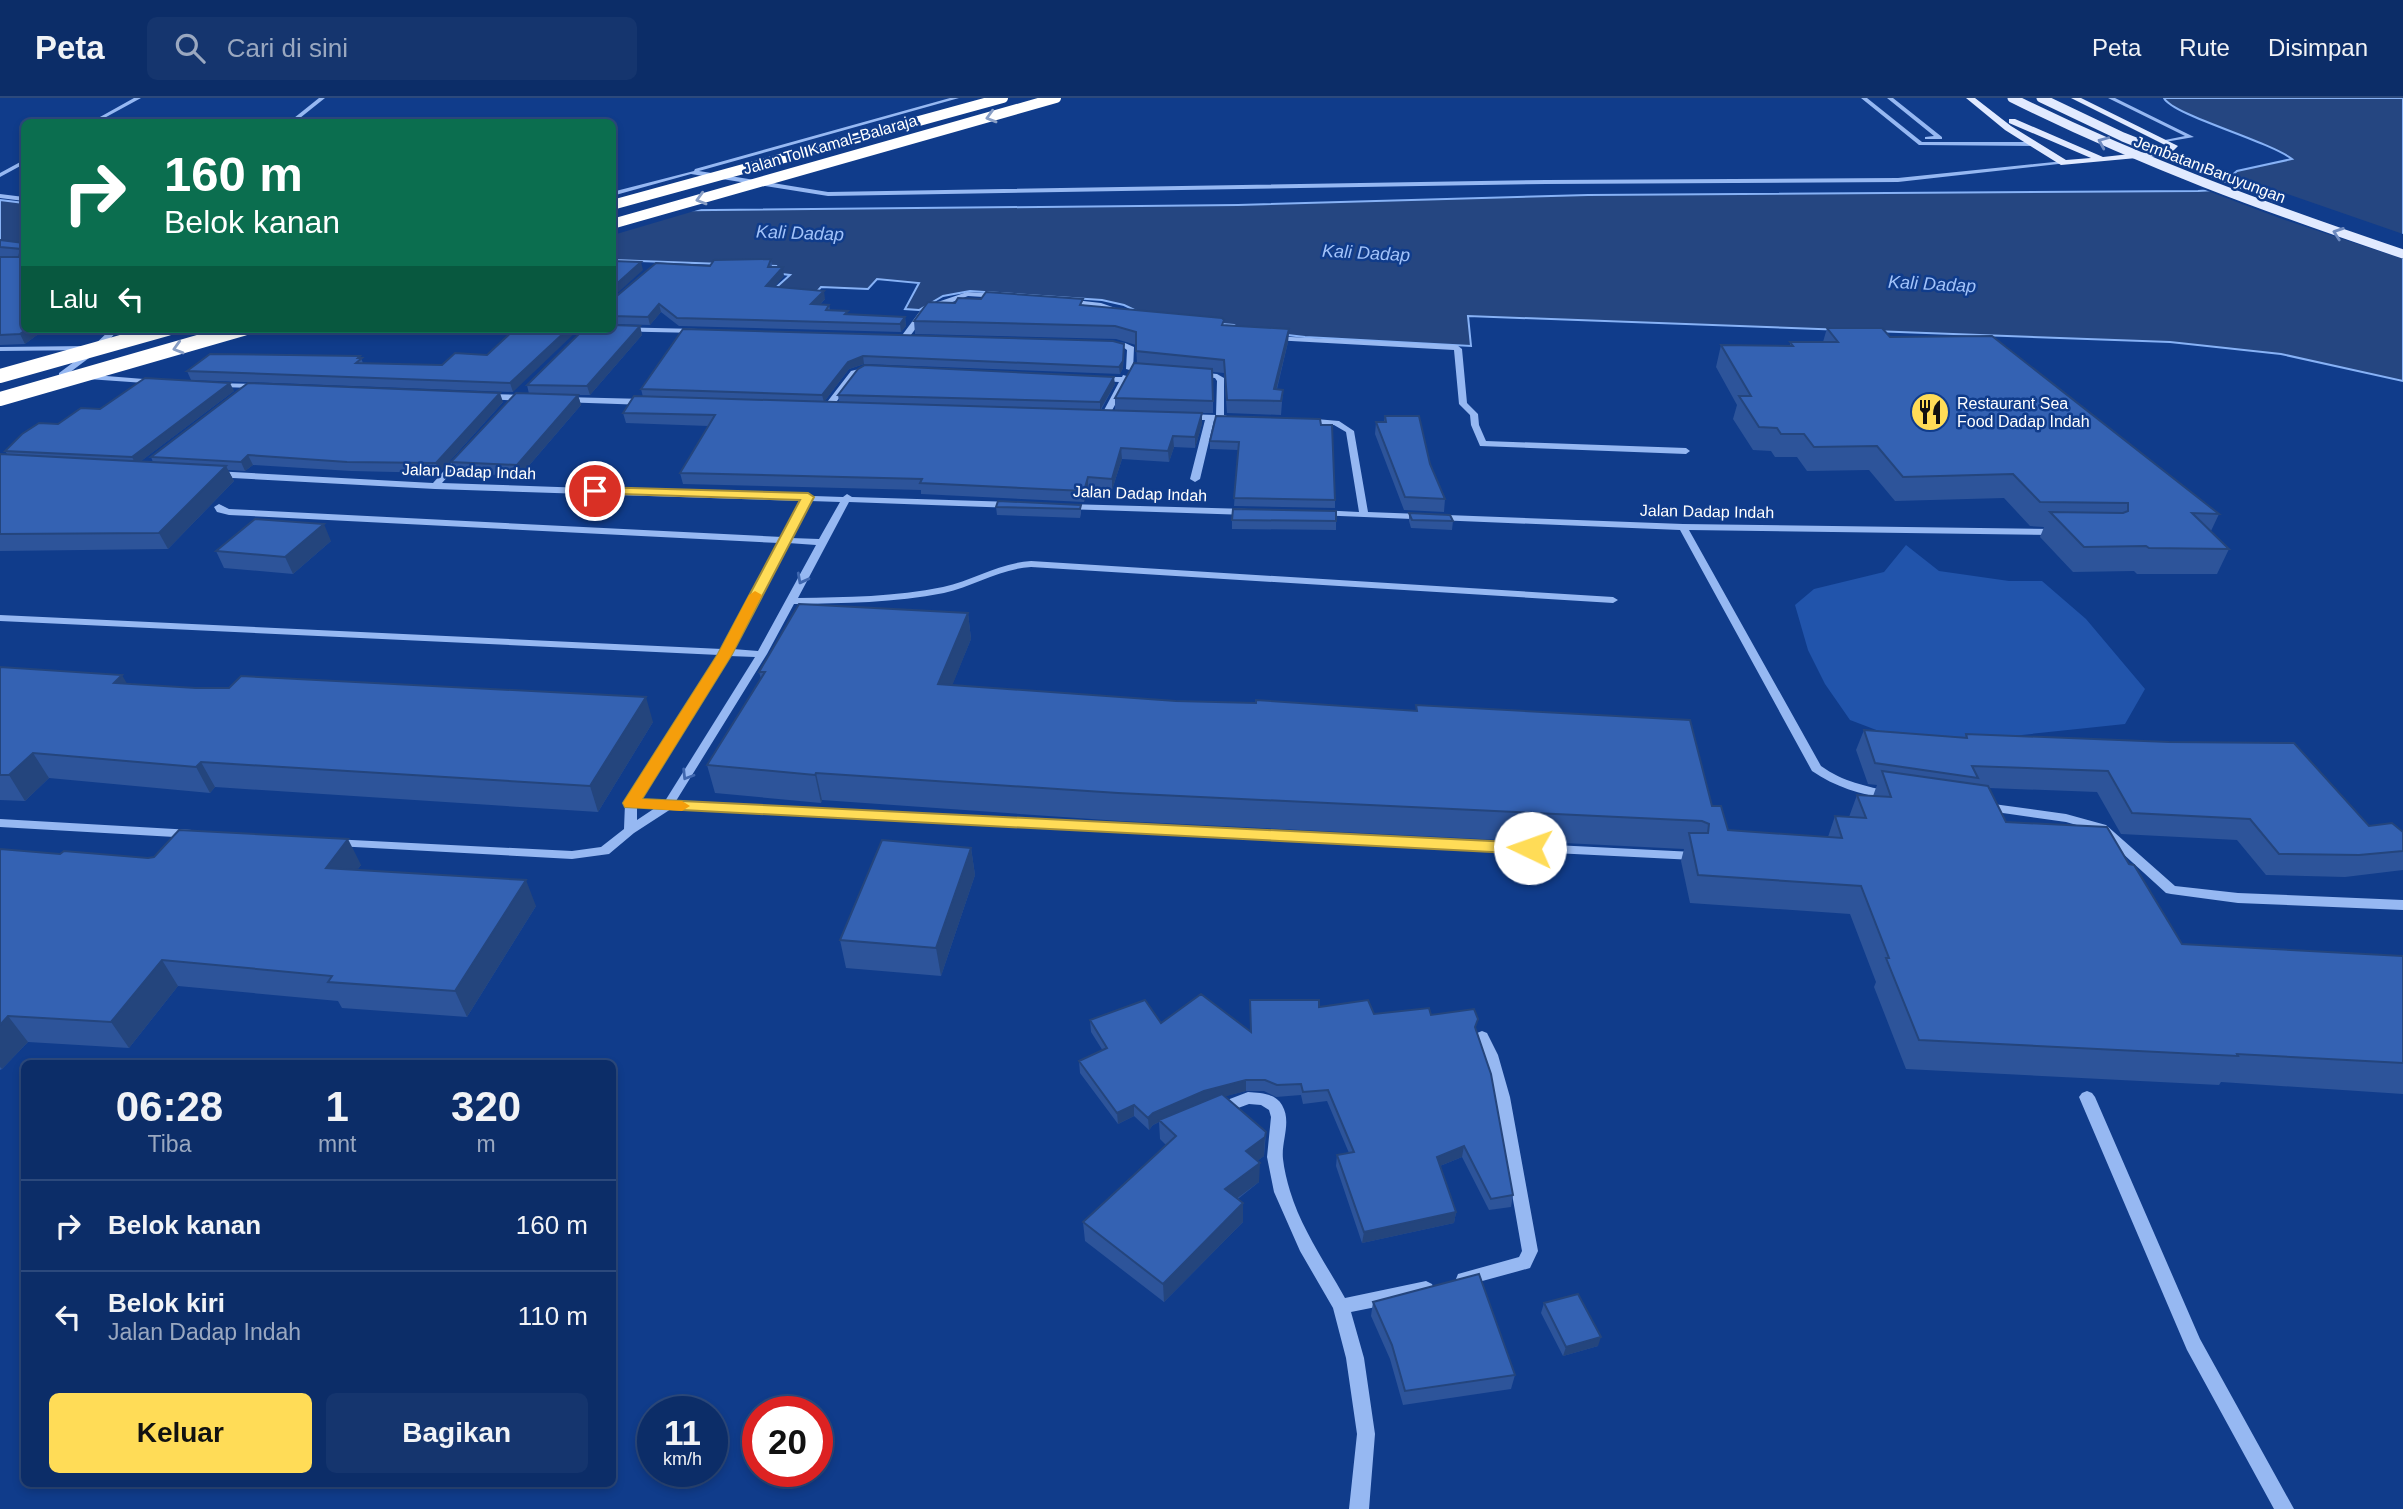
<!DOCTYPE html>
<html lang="id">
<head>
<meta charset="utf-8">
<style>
  :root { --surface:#0c2d68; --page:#15356e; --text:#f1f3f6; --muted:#9aa8c0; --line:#2c497c; --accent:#ffdc57 }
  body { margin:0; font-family:Arial,sans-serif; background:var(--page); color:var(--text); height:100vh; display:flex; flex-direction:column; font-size:26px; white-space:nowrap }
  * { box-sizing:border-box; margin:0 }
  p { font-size:23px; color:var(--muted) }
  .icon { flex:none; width:38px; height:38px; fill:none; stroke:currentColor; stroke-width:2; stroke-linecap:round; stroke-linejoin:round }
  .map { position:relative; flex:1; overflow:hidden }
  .details { position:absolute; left:21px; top:962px; width:595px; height:427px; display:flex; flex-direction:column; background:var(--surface); border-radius:10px; box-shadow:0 4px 10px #0003,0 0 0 2px var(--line) }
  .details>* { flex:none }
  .banner { position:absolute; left:21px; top:21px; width:595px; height:214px; border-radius:10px; box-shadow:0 4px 10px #0003,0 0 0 2px var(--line); background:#0b6e4f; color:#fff; overflow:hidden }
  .speed { position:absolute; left:637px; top:1298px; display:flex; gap:14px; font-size:35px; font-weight:700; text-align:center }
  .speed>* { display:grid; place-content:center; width:91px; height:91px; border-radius:50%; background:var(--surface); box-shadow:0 4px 10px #0003,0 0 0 2px var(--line); line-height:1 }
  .speed small { font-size:18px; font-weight:400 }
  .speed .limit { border:10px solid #d22; background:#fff; color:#111 }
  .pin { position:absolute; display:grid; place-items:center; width:60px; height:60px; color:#fff; margin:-30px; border:4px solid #fff; border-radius:50%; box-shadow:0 2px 7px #0007 }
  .me { position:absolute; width:77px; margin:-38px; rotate:273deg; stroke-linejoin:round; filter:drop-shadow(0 0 5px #0008) }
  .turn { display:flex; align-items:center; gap:24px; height:147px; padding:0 28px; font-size:32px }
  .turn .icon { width:91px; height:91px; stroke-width:2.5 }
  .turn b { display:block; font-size:49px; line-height:60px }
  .then { display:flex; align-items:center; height:66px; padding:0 28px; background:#0003; gap:14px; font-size:26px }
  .eta { display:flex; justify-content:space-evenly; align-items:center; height:119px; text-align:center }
  .eta b { font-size:42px; font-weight:700; line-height:49px }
  .primary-button { display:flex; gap:14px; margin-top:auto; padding:14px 28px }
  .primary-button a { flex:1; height:80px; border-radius:10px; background:var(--accent); color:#111; font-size:28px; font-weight:700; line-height:80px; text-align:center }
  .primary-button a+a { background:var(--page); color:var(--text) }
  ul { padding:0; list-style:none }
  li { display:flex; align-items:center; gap:21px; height:91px; padding:0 28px; border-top:2px solid var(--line) }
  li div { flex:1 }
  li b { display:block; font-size:26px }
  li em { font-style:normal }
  header { display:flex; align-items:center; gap:42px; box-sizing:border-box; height:98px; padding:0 35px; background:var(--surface); border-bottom:2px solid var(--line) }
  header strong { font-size:33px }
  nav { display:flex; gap:38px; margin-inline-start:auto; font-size:24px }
  .search { width:490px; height:63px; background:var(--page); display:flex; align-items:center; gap:18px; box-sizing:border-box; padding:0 24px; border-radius:10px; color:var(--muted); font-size:26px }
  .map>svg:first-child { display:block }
</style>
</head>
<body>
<header>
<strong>Peta</strong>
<div class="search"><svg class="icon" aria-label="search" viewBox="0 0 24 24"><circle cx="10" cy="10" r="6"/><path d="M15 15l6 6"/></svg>Cari di sini</div>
<nav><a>Peta</a><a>Rute</a><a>Disimpan</a></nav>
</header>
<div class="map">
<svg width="2403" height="1411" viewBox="0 0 2403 1411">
  <rect width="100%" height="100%" fill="#103c8b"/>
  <path fill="#2154ab" d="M1906,447L1939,473L2009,483H2042L2086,521L2145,591L2125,626L1974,642L1900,641L1850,622L1825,586L1808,552L1795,507L1814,491L1884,474Z"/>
  <path fill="#254681" stroke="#87b2f6" stroke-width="2" d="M2164,0H2403V283L2281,256L2170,244L1468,218L1471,248L1305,239L1242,232L1234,227L1171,222L1145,217L1124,207L1102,202L970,193L943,198L919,212L905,211L919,185L877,181L868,191L821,189L814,197L771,194L790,177L774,175L776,168L613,162V113L1238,107L1588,97L2198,93L2215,92L2237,73L2292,61C2269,43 2172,17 2164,0Z
    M0,102L24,105V146L0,145Z"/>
  <path fill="#103c8b" d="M2227,75L2403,136V161L2282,121L2200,90L2213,88Z
    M708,109L613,137L612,110Z"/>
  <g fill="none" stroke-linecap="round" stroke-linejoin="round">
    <path fill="#96b8f2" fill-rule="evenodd" d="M134,0H141L97,24H91Z
      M319,0H325L295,24H289Z
      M950,0H959L699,73L828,94L1546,82L1898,80L2064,63L2067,65L1898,84L1546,86L828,98L691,76L612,98V94L694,73L695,71Z
      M1861,0H1867L1922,44H2034L2037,46L2034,48L1919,47Z
      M1887,0H1893L1942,39V41H1925V39L1934,38Z
      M2108,0H2115L2194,39L2165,44V42L2185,38Z
      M24,62V66L0,79V75Z
      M0,96L24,99V103L0,100Z
      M967,194L998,196L1002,198L998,200L968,198L929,213L907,242H901L900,240L923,209Z
      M1066,201L1101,205L1133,216L1129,218L1100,209L1069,205L1065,203Z
      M612,229L698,231L702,233L698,235L605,233L601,231H612Z
      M111,231H119L101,251L69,275L156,282H159V286L59,279V275L90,252L0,253V249L87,248H90V251Z
      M1270,238L1457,247L1462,251L1467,305L1478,316L1479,327L1486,343L1686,350L1690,353L1686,356L1480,348L1471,327L1470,317L1459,306L1454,252L1273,242L1269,240Z
      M1105,244L1125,245L1134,249L1133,273L1126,271L1127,252L1123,249L1105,248Z
      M871,268L875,270L874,272L857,277L830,312H824V308L851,273Z
      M1196,274L1217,276L1224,280V317L1234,320L1230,323L1214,322L1200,381L1195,384L1190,381L1205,322H1185L1181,319L1185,316L1216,317L1217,283L1215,280L1196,278Z
      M1123,277L1130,279L1109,318H1103L1102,316L1119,284L1099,283L1095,281L1099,279H1122Z
      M214,285L258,286L262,288L258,290L217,289L213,287Z
      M486,296L527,297L531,300L527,303L483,301L482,299Z
      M563,299L646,301L650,304L646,307L560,304V300Z
      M1304,320L1339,323L1354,333L1368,414L1683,426L2056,431L2061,434L2056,437L1689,432L1821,668C1843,684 1866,688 1892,694L1894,697L1892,700L1888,701C1860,696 1835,689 1812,673L1680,432L1316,417V413L1319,412L1359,414L1346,334L1334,327L1301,325L1300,323Z
      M463,354L467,357L442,385L843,399L847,396L852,399L1014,404L1019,407L1014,410L849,404L798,500C846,499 896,499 943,489C974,482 999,465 1031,463L1613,499L1618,502L1613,505L1031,469C1000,471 974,488 944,495C895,505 844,505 794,506L767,556L676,703L1694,754L1700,758L1694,762L671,711L634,735L609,756L572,761L336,748L332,747L330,744L332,741L572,753L601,749L624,731L625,705L719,557L0,523V517L722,551L779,445L229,417L217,414L214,409L219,406L229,411L782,439L801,403L435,391L214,379L209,376L214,373L433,385L460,355ZM810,403L840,404L819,441L791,440ZM788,445L816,447L758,553L733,551ZM729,558L755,559L665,703L639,701ZM637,709L655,710L637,722Z
      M1067,406L1248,411L1253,414L1248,417L1064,411V407Z
      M1986,705L2066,716L2106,727L2175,788L2238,795L2403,802V812L2238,805L2171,796L2166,795L2098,733L2066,724L1982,712L1980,709Z
      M0,721L192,732L198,736L192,740L0,729Z
      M1482,933L1487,935L1498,957L1510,999L1538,1153L1530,1170L1464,1188L1458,1186L1456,1181L1458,1176L1519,1159L1522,1153L1495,999L1483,957L1475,939L1477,935Z
      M2087,993L2092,995L2095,999L2200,1241L2294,1411H2274L2187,1252L2079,999L2082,995Z
      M1248,994C1260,995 1275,995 1282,1007C1292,1024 1281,1043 1283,1061C1284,1071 1287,1083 1290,1093C1301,1130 1326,1166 1345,1200L1426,1183L1432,1186L1434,1191L1432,1196L1426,1199L1351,1214L1364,1260L1375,1336L1369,1411H1349L1357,1336L1346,1260L1333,1210L1300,1153L1274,1094L1267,1059L1271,1019L1269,1012L1261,1007L1249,1006L1219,1017L1214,1015L1211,1011L1214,1007Z"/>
    <path fill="#e1eaff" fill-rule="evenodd" d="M1966,0H1975L2011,28L2066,62L2091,60L2009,25V21H2015L2103,59L2166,52L2169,49L2071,0H2081L2178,48L2169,57L2061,67L2005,32Z"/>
    <path stroke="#e1eaff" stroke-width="9" d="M2012,0C2138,63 2269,111 2403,156
      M2041,0L2123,39L2276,100"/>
    <path stroke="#fff" stroke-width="10" d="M612,107L1003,0
      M612,126L1056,0"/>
    <path stroke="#fff" stroke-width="14" d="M0,278L167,231
      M0,301L243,231"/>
  </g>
  <path fill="#2d549a" d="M0,142L24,145V231H45L25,246L0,247Z
    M771,161L772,169L784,178L774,189L825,201L820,207H829L830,212L848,216L905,219L906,228L901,234L679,228L661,214L650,227L612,226V202L710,168Z
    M955,205L1084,208L1224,227L1289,231L1288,244L1277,291L1283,292L1281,317L1227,315L1224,275L1213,274V315H1202V326L1195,350L1174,349L1169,364L1122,361L1112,392L1088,391L1084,404L921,396V392L683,386L680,375L708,328L626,325L623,315L643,299L641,291L683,231L1124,254L1123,270L1120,276L864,266L849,271L824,304H839L838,297L1115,286L1101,312H1115V300L1137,265L1136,247L1116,241L915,236L914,223Z
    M640,228L642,237L590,297H578L581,307L520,378L455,375L451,364L529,296L527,287Z
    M1827,230L1890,239L2219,416L2211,433L2229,451L2217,476H2137L2134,473L2073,474L2040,439L2044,429L2030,428L2004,400L1895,403L1869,372L1807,373L1797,359H1775L1771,353L1753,352L1733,321L1737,307L1716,269L1721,247H1790V244H1823Z
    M515,231L513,294L191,282L187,273L361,260L363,265L442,267L487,257Z
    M234,293L141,363L153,364L151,359L503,304L439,375L351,373L253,367L245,373L228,372L234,383L168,451L0,453V356H7L5,353L58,326L100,311Z
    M1385,318L1430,366L1445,401L1444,414L1404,412L1375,336L1376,324H1384Z
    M1321,327L1335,402V410L1234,408L1238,352L1210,351V343Z
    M1081,407V416L1080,420L997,417L996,409Z
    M1409,415L1453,423L1452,432L1411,430L1409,423Z
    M1232,422L1336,423V432L1232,431Z
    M331,443L293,476L224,470L216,453Z
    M968,515L971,541L952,587L1176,603L1416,613V607L1712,708L1728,732L1828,739L1835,718L1849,719L1857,697L1873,698L1877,687L1868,686L1856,652L1864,632L1964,639L1966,636L2369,728L2403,734V772L2345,779L2266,777L2237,742L2121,736L2097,694L1989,690L2006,724L2129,766L2182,846L2403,858V996L2221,984L2219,987L1906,971L1874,889L1876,884L1850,816L1690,805L1681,763L1684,751L1120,723L822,702L821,705L715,695L707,667L761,581L759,574Z
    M0,569L127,586L653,624L598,714L215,689L210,695L49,680L25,703L0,702Z
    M971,750L975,777L941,878L846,870L840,842Z
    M0,751L60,756L361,767L357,772L536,808L467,919L342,910L338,903L178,888L129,950L28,944L2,971L0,972Z
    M1250,902L1374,916L1431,917L1476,933L1513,1097L1511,1109L1489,1112L1462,1059L1440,1068L1456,1114L1454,1125L1362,1145L1336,1068L1337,1057L1349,1055L1327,1003L1303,1006L1301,997L1276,999L1264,993H1246L1225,998L1266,1034L1264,1058L1257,1063L1259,1084L1238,1101L1243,1124L1164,1204L1085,1143L1083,1124L1166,1047L1160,1041L1159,1024L1153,1027L1149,1032L1134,1018L1118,1026L1080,975L1079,963L1103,953L1091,934L1090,922L1161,925L1251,934Z
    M1373,1204L1515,1277L1511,1291L1403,1307L1390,1261L1371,1218Z
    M1544,1205L1598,1248L1563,1258L1541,1215Z"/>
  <path fill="#24457d" d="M641,164L643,172L612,200V190Z
    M783,169L784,178L768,197L766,188Z
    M824,193L825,201L812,215L811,206Z
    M659,206L661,214L650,227L648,219Z
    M905,219L906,228L901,234L900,226Z
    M640,228L642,237L590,297L587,288Z
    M27,231H45L25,246L20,236Z
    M568,231H579L513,294L510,285Z
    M1289,231L1288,244L1273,305L1274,291Z
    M1124,246L1123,270L1120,276L1119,269Z
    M863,258L864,266L849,271L824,304L822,297L848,264Z
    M1114,279L1115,286L1100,312V304Z
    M230,285L234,293L136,367L132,359Z
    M500,295L503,304L439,375L436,365Z
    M578,297L581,307L520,378L517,367Z
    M1202,315V326L1195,350V339Z
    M1173,338L1174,349L1169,364L1168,353Z
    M1121,350L1122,361L1112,392V381Z
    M248,357L253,367L245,373L241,364Z
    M226,368L234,383L168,451L159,435Z
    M1088,379V391L1084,404V393Z
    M324,426L331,443L293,476L285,459Z
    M968,515L971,541L942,613L938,586Z
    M122,577L136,601L114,585Z
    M646,599L653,624L598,714L590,688Z
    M33,655L49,680L25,703L9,677Z
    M201,664L215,689L210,695L196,669Z
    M816,675L822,702L821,705L815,677Z
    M348,741L361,767L339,795L326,770Z
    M971,750L975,777L941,878L936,850Z
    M526,782L536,808L467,919L455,893Z
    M162,862L178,888L129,950L111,924Z
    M8,918L28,944L2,971L0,969V927Z
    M1246,982V993L1204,1004L1159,1022V1024L1153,1027L1149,1032L1148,1020L1153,1015L1204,993Z
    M1134,1007V1018L1118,1026L1117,1015Z
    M1265,1039L1264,1058L1245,1072L1246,1053Z
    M1464,1048L1462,1059L1435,1070L1437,1059Z
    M1260,1065L1259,1084L1224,1110L1225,1091Z
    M1243,1105V1124L1164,1204L1163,1186Z
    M1456,1114L1454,1125L1362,1145L1364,1134Z
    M1601,1239L1598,1248L1563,1258L1566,1249Z"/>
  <path fill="#3462b3" stroke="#24457d" stroke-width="2" d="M0,142L24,145V231H27L20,236L0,237V159H19L21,151L0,149Z
    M771,161L768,169H783L766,188L824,193L811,206L829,207L826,212L848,213L845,216L905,219L900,226L677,220L659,206L648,219L612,218V202L656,165L710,168L714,162Z
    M612,163L641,164L612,190Z
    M986,194L1083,201L1080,207L1222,220L1224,222L1222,227L1289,231L1274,291L1283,292L1281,303L1227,302L1224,262L1136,253V234L1115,228L914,223L928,204L955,205L958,200L981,201Z
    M612,227L640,228L587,288L527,287L584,231H612Z
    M1827,230H1882L1890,239L1992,238L2219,416L2192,415L2229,451L2149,450L2146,448L2084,449L2050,414L2123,415L2128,413V405L2040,404L2013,376L1903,379L1877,348L1814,349L1804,336H1781L1777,330L1759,329L1739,298H1751L1721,247L1793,248L1790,244H1838Z
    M515,231H568L510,285L187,273L210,256L360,258L358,260H362L356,265L442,267L455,255L487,257Z
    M683,231L1113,243L1124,246L1123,263L1119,269L863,258L848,264L822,297L641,291Z
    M1134,265L1212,271L1213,303L1115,300Z
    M865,267L1114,279L1100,304L838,297L858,271Z
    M145,280L230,285L132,359L5,353L22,336L39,325L58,326L81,310L100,311Z
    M248,285L500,295L436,365L347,364L248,357L241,364L151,359Z
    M516,295L578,297L517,367L451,364Z
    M634,298L1202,315L1195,339L1173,338L1168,353L1121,350L1112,381L1088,379L1084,393L920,385L922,381L680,375L715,317L623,315Z
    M1216,318L1320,321L1321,327H1332L1335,402L1234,400L1239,344L1210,343Z
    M1385,318H1419L1430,366L1445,401L1405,399L1376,324H1386Z
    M0,356L226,368L159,435L0,436Z
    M998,403L1081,407L1080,411L996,409Z
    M1233,411L1336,413V423L1232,422Z
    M1409,415L1450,417L1453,423L1412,422Z
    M255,421L324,426L285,459L216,453Z
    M799,506L968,515L938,586L1176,603L1256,605V602L1417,613L1416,607L1690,622L1712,708H1721L1728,732L1842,740L1835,718L1866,720L1857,697L1891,699L1882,673L1988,688L2006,724L2107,729L2129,766L2134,767L2182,846L2403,858V965L2237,956L2238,958L1919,942L1886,860H1889L1861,788L1698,777L1689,735H1708L1709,726L1702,723L1118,695L816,675L815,677L707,667L765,574H759Z
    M0,569L122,577L114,585L196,590H229L241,578L646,599L590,688L201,664L196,669L33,655L9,677H0Z
    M1864,632L1967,640L1966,636L2169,644L2294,645L2369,728L2392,725L2403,734V753L2359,757L2279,756L2250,721L2132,715L2108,673L1972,668L1978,680L1875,665Z
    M179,732L348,741L326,770L526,782L455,893L328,884L332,878L162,862L111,924L8,918L0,927V751L60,756L64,753L148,760L154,759Z
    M882,742L971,750L936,850L840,842Z
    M1201,896L1251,934L1250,902H1319V909L1368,902L1374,916L1429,910L1431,917L1474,911L1478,921L1475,929L1491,976L1513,1097L1491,1101L1464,1048L1437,1059L1456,1114L1364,1134L1337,1057L1354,1054L1328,992L1303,994L1301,986L1277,987L1265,982H1246L1204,993L1153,1015L1148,1020L1134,1007L1117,1015L1079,963L1107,950L1090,922L1145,902L1161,925Z
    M1222,996L1266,1034L1265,1039L1246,1053L1260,1065L1225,1091L1243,1105L1163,1186L1083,1124L1176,1038L1159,1022Z
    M1479,1176L1515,1277L1405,1293L1392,1247L1373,1204Z
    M1578,1196L1601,1239L1566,1249L1544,1205Z"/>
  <defs><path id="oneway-chevron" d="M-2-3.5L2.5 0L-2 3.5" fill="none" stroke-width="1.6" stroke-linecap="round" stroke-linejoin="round" transform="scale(1.75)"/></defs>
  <g stroke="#889ec5">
    <use href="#oneway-chevron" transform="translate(991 19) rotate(164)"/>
    <use href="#oneway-chevron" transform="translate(701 101) rotate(164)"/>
    <use href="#oneway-chevron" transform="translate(178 250) rotate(164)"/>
  </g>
  <g stroke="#6e8abf">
    <use href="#oneway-chevron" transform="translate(2103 44) rotate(-157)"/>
    <use href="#oneway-chevron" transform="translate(2338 135) rotate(-161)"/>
  </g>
  <g stroke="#3f67af">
    <use href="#oneway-chevron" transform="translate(802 481) rotate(118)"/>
    <use href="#oneway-chevron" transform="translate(687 677) rotate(122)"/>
  </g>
  <path fill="#ffdc57" stroke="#a68f39" stroke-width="2" d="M595,389L808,395L814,399L732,556L642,701L1530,745L1538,750L1530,756L625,709L623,705L718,556L800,402L590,395V390Z"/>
  <path fill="#f59e0b" d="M755,493L762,497L732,556L642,701L682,703L690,708L682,713L625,709L623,705L718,556L749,497Z"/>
  <defs>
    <symbol id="restaurant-disc" viewBox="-11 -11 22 22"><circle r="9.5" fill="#ffdc57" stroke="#103c8b"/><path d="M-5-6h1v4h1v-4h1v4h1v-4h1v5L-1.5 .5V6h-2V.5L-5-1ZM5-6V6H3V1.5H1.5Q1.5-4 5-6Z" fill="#111"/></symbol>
  </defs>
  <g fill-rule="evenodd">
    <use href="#restaurant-disc" x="1908" y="292" width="44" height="44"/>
  </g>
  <g text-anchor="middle" stroke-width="5" stroke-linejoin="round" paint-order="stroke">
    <g font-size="16" fill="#fff" stroke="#103c8b">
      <text transform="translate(830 46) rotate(-16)" y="6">Jalan Tol Kamal–Balaraja</text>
      <text transform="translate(2210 71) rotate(21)" y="6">Jembatan Baruyungan</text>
      <text transform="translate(469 373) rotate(2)" y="6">Jalan Dadap Indah</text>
      <text transform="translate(1140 395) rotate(2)" y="6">Jalan Dadap Indah</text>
      <text transform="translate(1707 413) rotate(1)" y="6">Jalan Dadap Indah</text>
    </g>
    <g font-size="16" fill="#fff" stroke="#103c8b" text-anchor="start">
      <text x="1957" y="311">Restaurant Sea<tspan x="1957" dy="18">Food Dadap Indah</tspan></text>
    </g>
    <g font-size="18" font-style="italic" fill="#a2c3fa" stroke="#103c8b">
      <text transform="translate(800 135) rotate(2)" y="6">Kali Dadap</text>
      <text transform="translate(1366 155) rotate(3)" y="6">Kali Dadap</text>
      <text transform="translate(1932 186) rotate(3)" y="6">Kali Dadap</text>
    </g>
  </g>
</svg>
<div class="speed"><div>11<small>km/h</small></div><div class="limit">20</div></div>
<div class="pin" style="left:595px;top:393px;background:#d93025"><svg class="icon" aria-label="arrive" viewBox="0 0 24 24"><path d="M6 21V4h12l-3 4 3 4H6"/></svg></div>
<svg class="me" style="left:1530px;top:750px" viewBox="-20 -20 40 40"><circle r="19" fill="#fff"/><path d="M0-13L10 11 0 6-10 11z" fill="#ffdc57"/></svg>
<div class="banner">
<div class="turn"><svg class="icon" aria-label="right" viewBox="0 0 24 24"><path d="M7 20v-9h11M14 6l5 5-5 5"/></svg><div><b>160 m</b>Belok kanan</div></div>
<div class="then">Lalu<svg class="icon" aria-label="left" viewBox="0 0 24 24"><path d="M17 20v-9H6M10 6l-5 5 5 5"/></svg></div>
</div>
<section class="details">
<div class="eta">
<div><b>06:28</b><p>Tiba</p></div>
<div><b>1</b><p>mnt</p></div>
<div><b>320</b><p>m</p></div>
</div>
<ul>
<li><svg class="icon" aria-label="right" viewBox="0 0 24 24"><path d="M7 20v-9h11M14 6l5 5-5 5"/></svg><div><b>Belok kanan</b></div><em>160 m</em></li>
<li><svg class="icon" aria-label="left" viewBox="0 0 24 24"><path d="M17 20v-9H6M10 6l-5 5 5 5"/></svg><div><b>Belok kiri</b><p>Jalan Dadap Indah</p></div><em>110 m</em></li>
</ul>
<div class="primary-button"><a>Keluar</a><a>Bagikan</a></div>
</section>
</div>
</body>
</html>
